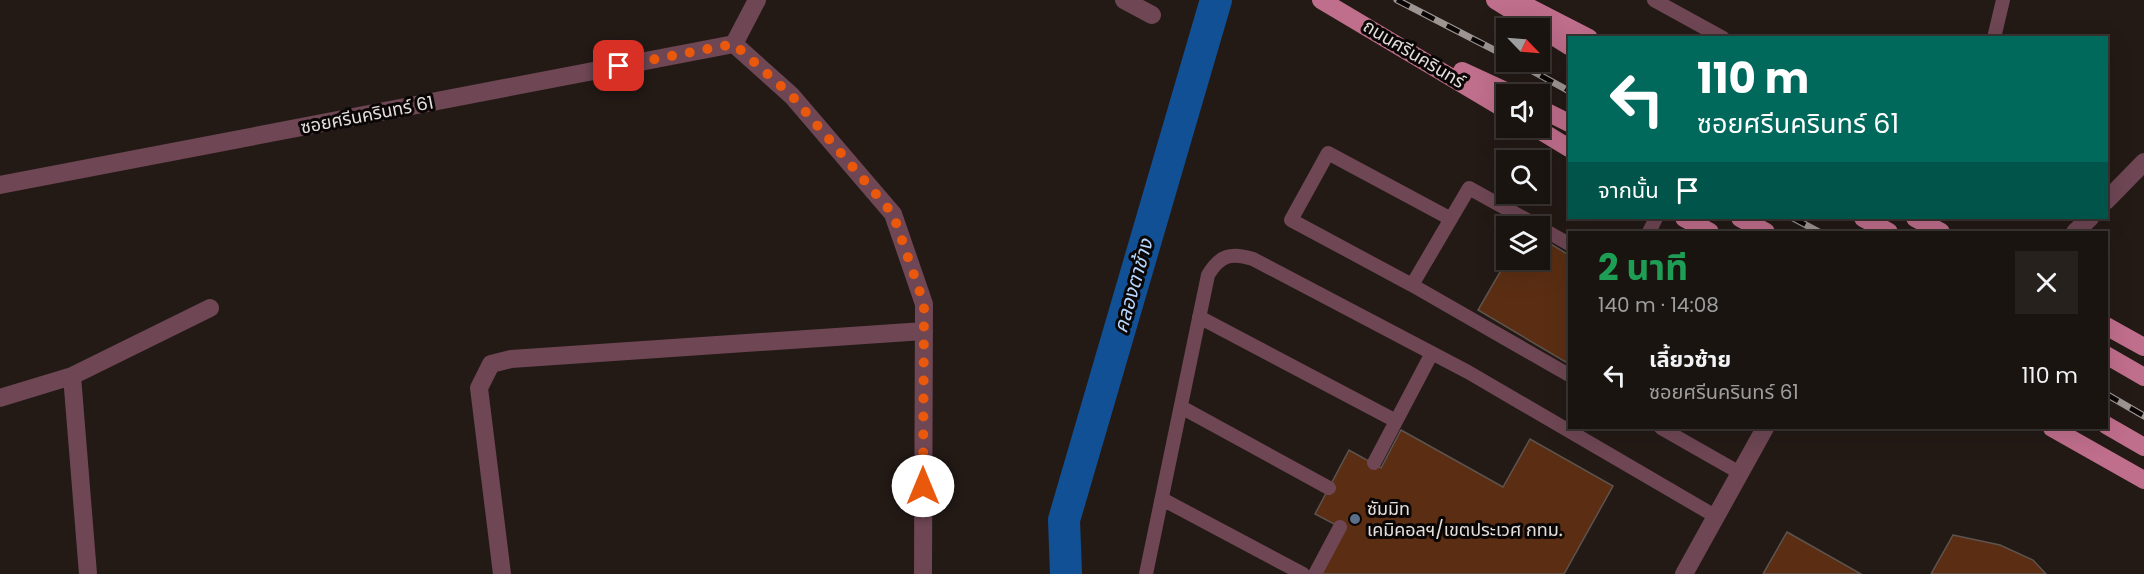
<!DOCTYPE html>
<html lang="th">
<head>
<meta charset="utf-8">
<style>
  :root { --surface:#1a1410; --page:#27211e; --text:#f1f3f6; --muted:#9f9e9f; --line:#383330 }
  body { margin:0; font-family:Poppins,"Noto Sans Thai",sans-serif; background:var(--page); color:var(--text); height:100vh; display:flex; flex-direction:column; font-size:22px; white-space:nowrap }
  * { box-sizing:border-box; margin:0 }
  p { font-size:20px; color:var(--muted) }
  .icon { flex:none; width:33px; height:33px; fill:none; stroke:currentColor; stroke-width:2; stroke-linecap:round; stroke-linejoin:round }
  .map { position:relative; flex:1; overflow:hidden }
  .drawer { position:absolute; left:1568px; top:231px; width:540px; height:198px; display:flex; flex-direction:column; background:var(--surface); border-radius:0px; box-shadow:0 6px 24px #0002,0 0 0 2px var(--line) }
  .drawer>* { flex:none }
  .hud { position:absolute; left:1568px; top:36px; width:540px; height:183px; border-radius:0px; box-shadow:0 6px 24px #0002,0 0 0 2px var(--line); background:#00695c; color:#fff; overflow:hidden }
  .needle { width:39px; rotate:115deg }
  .fabs { position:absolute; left:1496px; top:18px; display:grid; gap:12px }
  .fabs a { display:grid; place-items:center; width:54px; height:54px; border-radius:0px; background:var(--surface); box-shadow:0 6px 24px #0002,0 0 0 2px var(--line); font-size:30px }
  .pin { position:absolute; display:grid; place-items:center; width:51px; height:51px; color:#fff; margin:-26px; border-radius:12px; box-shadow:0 3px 9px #0006 }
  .me { position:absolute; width:66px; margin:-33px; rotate:0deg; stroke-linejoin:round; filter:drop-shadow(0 0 4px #0008) }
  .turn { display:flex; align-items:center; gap:21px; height:126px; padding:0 30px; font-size:27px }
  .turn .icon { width:78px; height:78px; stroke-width:2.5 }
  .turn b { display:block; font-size:42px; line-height:51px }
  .then { display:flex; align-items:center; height:57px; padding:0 30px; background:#0003; gap:12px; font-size:22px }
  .round { display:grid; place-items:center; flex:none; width:63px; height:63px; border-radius:0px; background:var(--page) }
  .head { display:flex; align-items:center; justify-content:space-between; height:102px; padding:0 30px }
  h1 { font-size:36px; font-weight:700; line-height:45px; color:#1e9e55 }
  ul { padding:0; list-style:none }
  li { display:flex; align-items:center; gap:18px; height:84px; padding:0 30px }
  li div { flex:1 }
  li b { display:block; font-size:22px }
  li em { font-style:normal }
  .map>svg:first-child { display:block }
</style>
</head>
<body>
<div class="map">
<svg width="2144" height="574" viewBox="0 0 2144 574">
  <rect width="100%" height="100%" fill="#231a16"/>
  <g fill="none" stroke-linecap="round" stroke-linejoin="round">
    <path stroke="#115095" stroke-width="32" d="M1066,574L1064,520L1216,0"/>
  </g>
  <path fill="#5b2e13" stroke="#5e544f" stroke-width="1.5" d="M1539,237L1569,255V364L1478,310L1507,260H1539Z
    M1401,430L1503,487L1530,439L1613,486L1564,574H1321L1340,527L1315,514L1349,450L1381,468Z
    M1787,532L1861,574H1763Z
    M1953,535L2000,545L2033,560L2046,574H1931Z"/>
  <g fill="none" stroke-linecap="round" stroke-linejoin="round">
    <path stroke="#6e4654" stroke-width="14" d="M1654,0L1723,38
      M1994,38L2003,0
      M1538,226L1469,188L1412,285L1569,375
      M1539,227L1569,244
      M1649,232L1656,218
      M1412,285L1291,220L1328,153L1451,219
      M1199,317L1396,421
      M1181,407L1329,488
      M1661,428L1740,473
      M1374,463L1432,353
      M1162,499L1303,574
      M1146,574L1208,275C1220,255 1231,252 1253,259L1468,372L1715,516
      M1315,574L1340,527"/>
    <path stroke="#6e4654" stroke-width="18" d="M1124,0L1152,15
      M734,44L792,96L893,214L924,304L923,574
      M0,185L734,44L757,0
      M2106,201L2144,162
      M2075,232L2090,218
      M72,376L88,574
      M0,398L72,376L210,308
      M502,574L479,388L491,364L511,359L924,331
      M1684,574L1765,428"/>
    <path stroke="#bf6e8b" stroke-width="18" d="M1321,0L1506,110
      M1495,0L1569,46
      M1515,0L1589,38
      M1462,71L1512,94
      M1539,108L1569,123
      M1536,128L1569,148
      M1684,218L1710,232
      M1740,218L1766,232
      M1863,218L1889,232
      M1915,218L1941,232
      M2106,326L2144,347
      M2106,355L2144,377
      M2106,425L2144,447
      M2052,428L2144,480"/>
    <defs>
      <path id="rail" d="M1397,0L1506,56
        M1516,62L1569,91
        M1793,218L1819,232
        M2106,394L2144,416"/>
    </defs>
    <use href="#rail" stroke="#9c9592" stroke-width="7"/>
    <use href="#rail" stroke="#0a0605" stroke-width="4.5" stroke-dasharray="14" stroke-linecap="butt"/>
  </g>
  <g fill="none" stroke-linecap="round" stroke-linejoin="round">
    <path stroke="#ea580c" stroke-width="10" stroke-dasharray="0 18" d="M619,66L734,44L792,96L893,214L924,304L923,486"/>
  </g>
  <circle fill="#5c6f8a" stroke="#0a0605" stroke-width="2" cx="1355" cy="519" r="6"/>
  <g text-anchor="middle" stroke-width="6" stroke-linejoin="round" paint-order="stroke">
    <g font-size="18" fill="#e5dfdc" stroke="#0a0605">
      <text transform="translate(1414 54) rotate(31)" y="6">ถนนศรีนครินทร์</text>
      <text transform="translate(367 115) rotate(-11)" y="6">ซอยศรีนครินทร์ 61</text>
    </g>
    <g font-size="18" fill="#e5dfdc" stroke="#0a0605" text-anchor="start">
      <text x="1367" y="515">ซัมมิท<tspan x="1367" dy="21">เคมิคอลฯ/เขตประเวศ กทม.</tspan></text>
    </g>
    <g font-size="20" font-style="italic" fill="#b8d6fd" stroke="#0a0605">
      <text transform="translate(1133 286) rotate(-74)" y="7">คลองตาช้าง</text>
    </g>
  </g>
</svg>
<div class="fabs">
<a><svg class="needle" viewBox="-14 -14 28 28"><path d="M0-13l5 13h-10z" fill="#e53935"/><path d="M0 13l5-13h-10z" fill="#9f9e9f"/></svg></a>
<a><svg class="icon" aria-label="sound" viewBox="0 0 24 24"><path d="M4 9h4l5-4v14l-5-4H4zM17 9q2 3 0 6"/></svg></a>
<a><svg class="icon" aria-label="search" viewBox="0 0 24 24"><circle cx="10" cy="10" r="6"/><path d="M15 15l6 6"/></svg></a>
<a><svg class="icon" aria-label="layers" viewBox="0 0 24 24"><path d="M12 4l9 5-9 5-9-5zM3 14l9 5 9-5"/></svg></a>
</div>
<div class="pin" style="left:619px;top:66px;background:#d93025"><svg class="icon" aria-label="arrive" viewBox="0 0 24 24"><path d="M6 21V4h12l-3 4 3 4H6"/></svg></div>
<svg class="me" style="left:923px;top:486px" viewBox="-20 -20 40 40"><circle r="19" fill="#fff"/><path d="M0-13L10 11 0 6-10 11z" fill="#ea580c"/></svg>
<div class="hud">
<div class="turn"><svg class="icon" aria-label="left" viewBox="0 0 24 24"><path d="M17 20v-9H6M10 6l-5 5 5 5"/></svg><div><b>110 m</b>ซอยศรีนครินทร์ 61</div></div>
<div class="then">จากนั้น<svg class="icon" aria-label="arrive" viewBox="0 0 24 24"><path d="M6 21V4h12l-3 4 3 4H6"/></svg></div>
</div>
<section class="drawer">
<div class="head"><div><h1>2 นาที</h1><p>140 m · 14:08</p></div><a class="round"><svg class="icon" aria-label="close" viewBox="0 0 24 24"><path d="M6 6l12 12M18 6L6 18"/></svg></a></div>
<ul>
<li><svg class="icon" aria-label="left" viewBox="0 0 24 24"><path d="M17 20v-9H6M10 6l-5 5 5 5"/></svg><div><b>เลี้ยวซ้าย</b><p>ซอยศรีนครินทร์ 61</p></div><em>110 m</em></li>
</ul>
</section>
</div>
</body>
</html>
